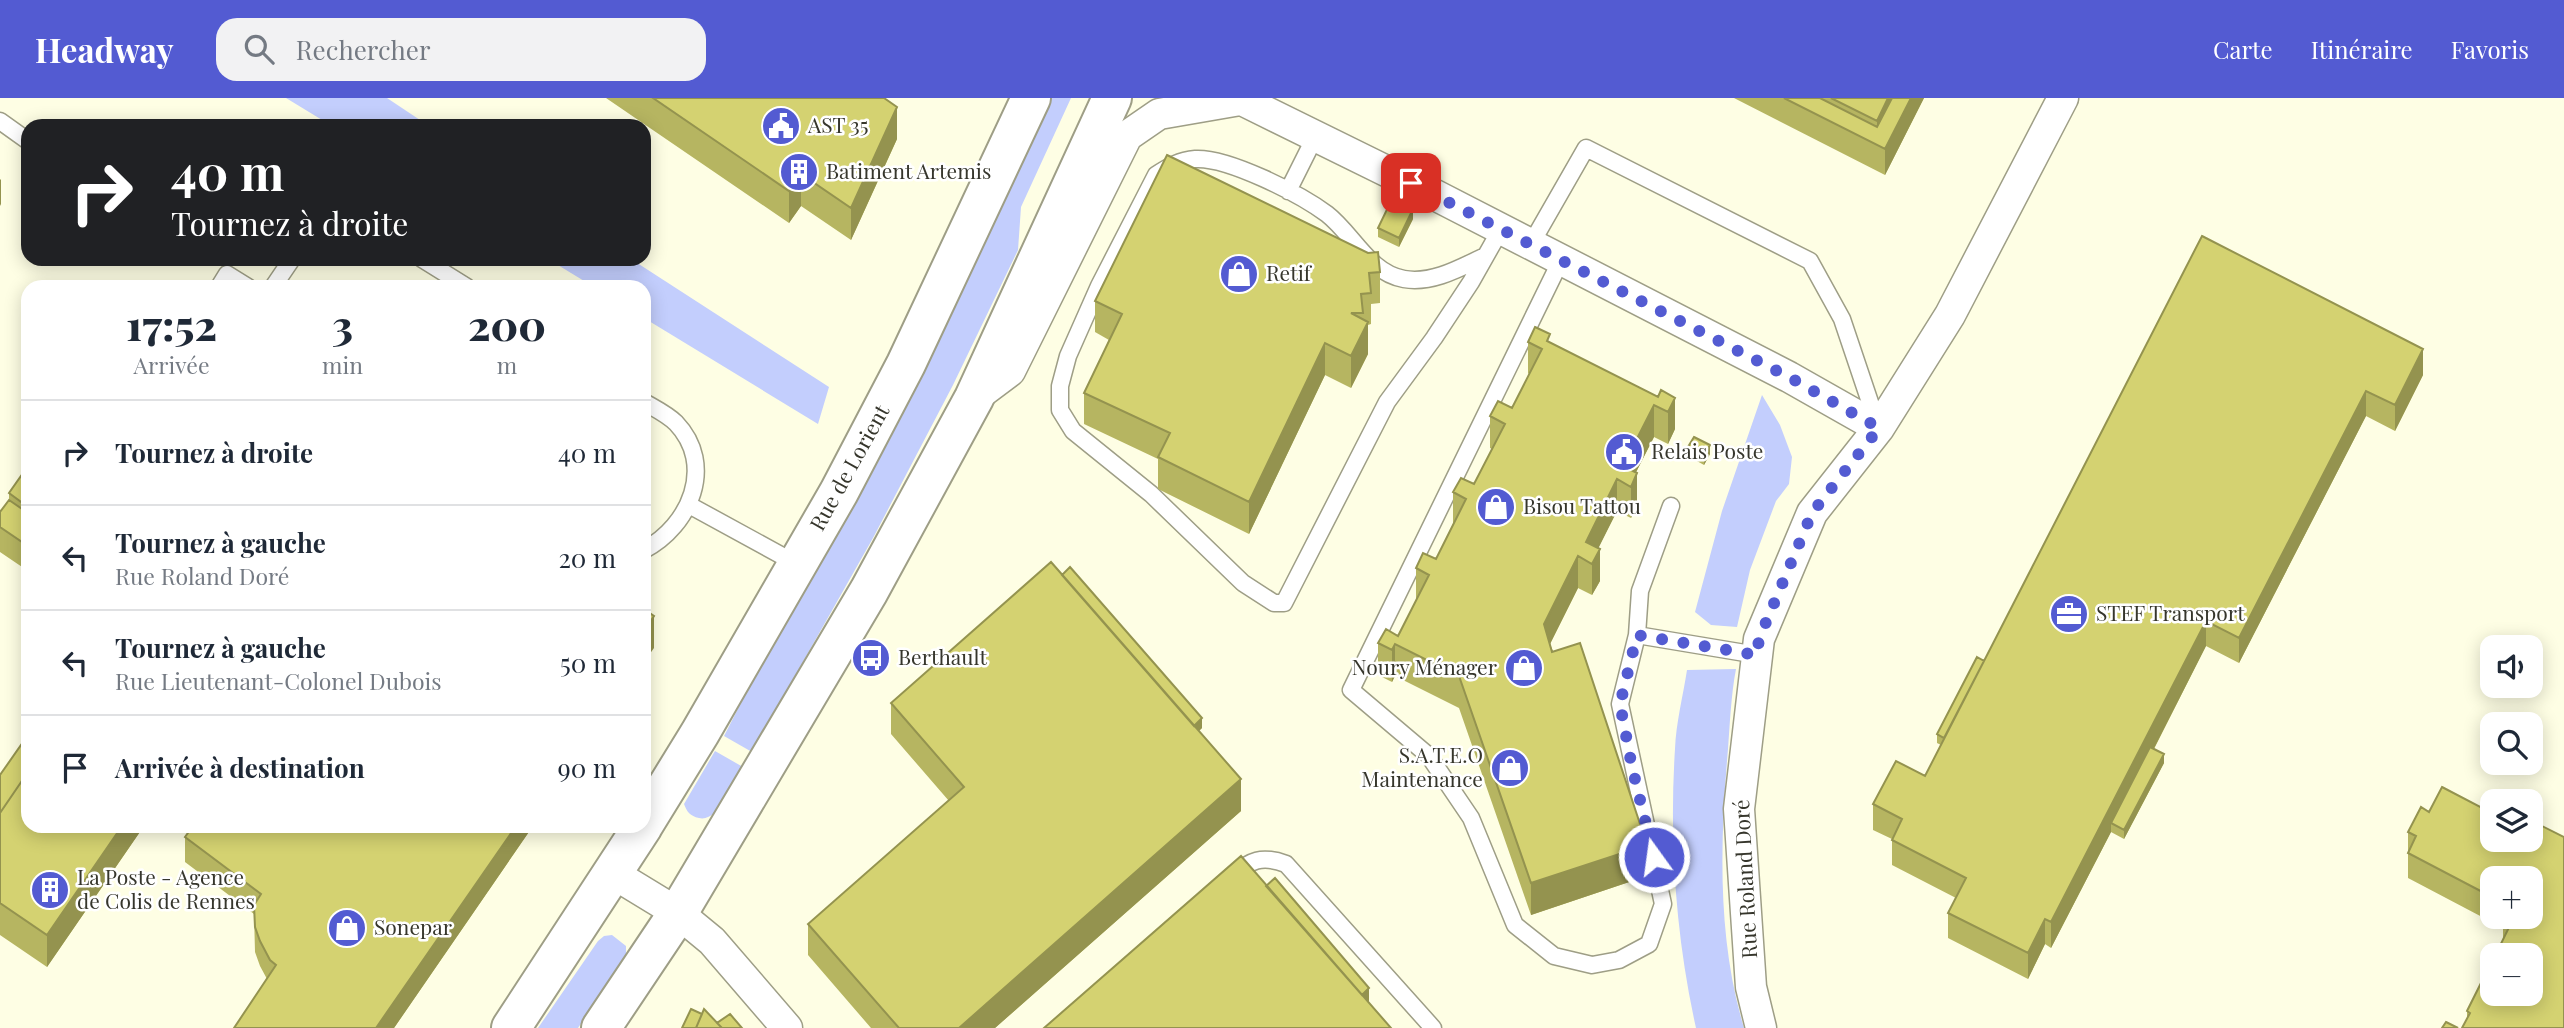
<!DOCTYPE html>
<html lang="fr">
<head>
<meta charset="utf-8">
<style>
  :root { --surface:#fff; --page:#f2f2f3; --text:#1f2937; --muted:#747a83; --line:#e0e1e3; --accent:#535bd2 }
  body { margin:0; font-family:"Playfair Display",serif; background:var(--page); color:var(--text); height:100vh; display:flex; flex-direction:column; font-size:26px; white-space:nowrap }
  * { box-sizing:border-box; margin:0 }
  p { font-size:23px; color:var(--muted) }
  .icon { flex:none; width:38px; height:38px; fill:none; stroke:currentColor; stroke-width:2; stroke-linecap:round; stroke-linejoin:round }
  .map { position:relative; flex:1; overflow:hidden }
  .drawer { position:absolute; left:21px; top:182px; width:630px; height:553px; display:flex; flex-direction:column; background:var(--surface); border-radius:21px; box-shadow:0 4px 18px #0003 }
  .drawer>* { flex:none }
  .hud { position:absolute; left:21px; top:21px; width:630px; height:147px; border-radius:21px; box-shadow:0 4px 18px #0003; background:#202124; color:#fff; overflow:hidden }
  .controls { position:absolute; left:2480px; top:537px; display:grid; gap:14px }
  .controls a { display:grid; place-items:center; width:63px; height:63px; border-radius:14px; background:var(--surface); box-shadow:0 4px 18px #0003; font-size:35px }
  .pin { position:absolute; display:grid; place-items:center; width:60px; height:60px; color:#fff; margin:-30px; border-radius:14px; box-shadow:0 4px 10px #0006 }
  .me { position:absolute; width:77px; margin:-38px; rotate:346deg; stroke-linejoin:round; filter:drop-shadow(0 0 5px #0008) }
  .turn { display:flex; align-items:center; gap:24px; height:147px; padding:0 35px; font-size:32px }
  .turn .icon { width:91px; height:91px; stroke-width:2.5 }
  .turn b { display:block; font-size:49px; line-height:60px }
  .eta { display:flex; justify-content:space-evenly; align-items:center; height:119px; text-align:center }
  .eta b { font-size:42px; font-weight:800; line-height:49px }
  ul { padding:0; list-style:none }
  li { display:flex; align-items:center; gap:21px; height:105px; padding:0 35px; border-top:2px solid var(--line) }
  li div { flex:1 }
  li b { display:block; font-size:26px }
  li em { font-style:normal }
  header { display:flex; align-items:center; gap:42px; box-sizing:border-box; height:98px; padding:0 35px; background:var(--accent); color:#fff }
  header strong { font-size:33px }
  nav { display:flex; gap:38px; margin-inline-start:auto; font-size:24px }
  .search { width:490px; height:63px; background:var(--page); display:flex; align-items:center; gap:18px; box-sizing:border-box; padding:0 24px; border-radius:21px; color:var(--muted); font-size:26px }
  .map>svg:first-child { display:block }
</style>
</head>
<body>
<header>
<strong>Headway</strong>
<div class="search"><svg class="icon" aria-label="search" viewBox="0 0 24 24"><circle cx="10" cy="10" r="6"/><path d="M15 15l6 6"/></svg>Rechercher</div>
<nav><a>Carte</a><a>Itinéraire</a><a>Favoris</a></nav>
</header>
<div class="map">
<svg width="2564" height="930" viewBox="0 0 2564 930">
  <rect width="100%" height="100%" fill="#fefee4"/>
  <path fill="#c3cefd" d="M286,0H387L429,28H332Z
    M1051,0H1071L1021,109L1018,152L953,287L873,440L752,654L724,638Z
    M548,161H631L829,289L818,326L644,220V189H594Z
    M1762,297L1780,327L1792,359L1789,386L1776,403L1750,472L1737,529L1711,527L1695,514L1722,413Z
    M1736,571C1731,597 1730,625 1728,651C1720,744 1717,840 1744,930H1696C1676,840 1669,744 1675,651C1676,625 1683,598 1687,572Z
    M715,653L743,669C735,684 718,725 699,720C690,718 687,714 684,706Z
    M612,837L626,848V859L578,930H538L598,843L604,838Z"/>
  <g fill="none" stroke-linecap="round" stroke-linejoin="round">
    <defs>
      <path id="service" d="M0,23L28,43
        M1288,93L1315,39
        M1531,146L1586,50L1810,163L1842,221L1878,328
        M1485,158C1460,170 1432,186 1404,181C1369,175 1353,136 1327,116C1300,96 1228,59 1195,61C1180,62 1168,69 1156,77L1099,188L1068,258L1060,288V312L1073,333L1151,396L1243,485L1274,505H1284L1387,304L1434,240L1471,184L1501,131
        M422,161L467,189
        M1561,162L1351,592L1429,658L1471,720L1515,827L1554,858L1592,867L1619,862L1649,846L1663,806L1620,606L1637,537
        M219,189L227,176L248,189
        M273,189L292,161
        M644,304C654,310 667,316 676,325C716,367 690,428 644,452
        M689,407L797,466
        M1671,408L1640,493L1637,537L1757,557
        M1232,778C1250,762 1262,757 1286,766L1433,930"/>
      <path id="minor" d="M1238,0L1435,97L1789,279L1879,330
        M974,300L1010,273L1127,38L1159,16L1240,2
        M614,776L678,815L712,843L787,930
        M1761,930L1751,889L1739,711L1759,541L1812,415L1879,330L1950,217L2063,0"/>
      <path id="primary" d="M644,726L700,635L839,394L906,266L1031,0
        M511,930L643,728
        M601,930L678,815L869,493L974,300L1112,0"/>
    </defs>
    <use href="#service" stroke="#9e9e86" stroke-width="19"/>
    <use href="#minor" stroke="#9e9e86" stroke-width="33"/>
    <use href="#primary" stroke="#9e9e86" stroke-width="42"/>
    <use href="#service" stroke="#fff" stroke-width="16"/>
    <use href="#minor" stroke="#fff" stroke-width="30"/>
    <use href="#primary" stroke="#fff" stroke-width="38"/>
  </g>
  <path fill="#b6b561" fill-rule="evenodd" d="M606,0H884L897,41L851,142L801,108L789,125Z
    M1734,0H1924L1885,77Z
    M1413,121L1399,149L1378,139V130Z
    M2202,138L2423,277L2395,333L2366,318L2239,565L2206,548L2154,651L2164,665L2124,741L2111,734L2051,850L2045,846L2028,881L1948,840V815L1956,800L1892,767V741L1873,732V706L1925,678L1941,647L1937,645V636L1984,563Z
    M1380,174V205L1371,206V226L1368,227V256L1351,290L1325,277L1249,436L1158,391V361L1084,326V295L1109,242L1095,234V203Z
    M1528,244L1550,245L1658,299L1661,292L1675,331L1668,346L1654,339L1636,374L1637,406L1631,420L1617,413L1598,450L1600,483L1592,497L1578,490L1550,546L1647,778L1531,817L1459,610L1395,578L1392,584L1378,577V545L1398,538L1416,502V470L1436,461L1453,426V394L1474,386L1492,351L1490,350V318L1512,310L1529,276L1528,275Z
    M1688,349L1710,356L1704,367L1688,358Z
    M28,368V473L0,454V414L9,402V395Z
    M1062,477L1202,630L1199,633L1241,713L995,930H871L808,857V826L949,703L891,636V605Z
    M0,677L144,728L47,869L0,837Z
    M2442,689L2492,715V742H2530V722L2564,739V930H2462L2467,922V913L2492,863V896H2530V858H2495L2504,840L2503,839V830L2408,780V734L2421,709L2429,714ZM2492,780H2530V819H2492Z
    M533,728L394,930H234L267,881L260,868L255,854L254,816L185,764V739Z"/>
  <path fill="#94934f" d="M1888,0H1905L1877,47V23Z
    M1911,0H1924L1885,77V51Z
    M897,9V41L851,142V110Z
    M801,76V108L789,125V93Z
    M1,81V106L0,108V82Z
    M1413,111V121L1399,149V140Z
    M1368,224V256L1351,290V258Z
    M1325,245V277L1249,436V404Z
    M2423,251V277L2395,333V307Z
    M2366,293V318L2239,565V540Z
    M1675,300V331L1668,346V314Z
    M1654,307V339L1629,388L1623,368Z
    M1710,347V356L1704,367V358Z
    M1637,375V406L1631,420V389Z
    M1617,381V413L1591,465L1586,444Z
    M1600,451V483L1592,497V466Z
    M1578,458V490L1544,558V526Z
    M654,518V550L644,564V533Z
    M2206,523V548L2115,727L2111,725V734L2051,850V824Z
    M1395,546V578L1392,584V552Z
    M1202,620V630L1183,647V638Z
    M2164,656V665L2124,741V732Z
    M1241,681V713L995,930H959Z
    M122,728H144L47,869V837Z
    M516,728H533L394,930H376Z
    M1647,747V778L1531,817V785Z
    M2045,821V846L2028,881V855Z
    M1369,890V908L1354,904Z"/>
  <path fill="#d4d271" stroke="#94934f" stroke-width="2" d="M653,0H884L897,9L851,110L801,76L789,93Z
    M1784,0H1820L1877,29L1892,0H1911L1885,51Z
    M1831,0H1888L1877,23Z
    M1167,57L1368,155L1378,154L1380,174L1369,175L1371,195L1361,196L1363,215H1351L1368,224L1351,258L1325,245L1249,404L1158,359L1170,335L1084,295L1122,216L1095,203Z
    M1392,101L1413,111L1399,140L1378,130Z
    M2202,138L2423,251L2395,307L2366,293L2239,540L2206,523L2051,824L2045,821L2028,855L1948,815L1966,780L1892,742L1902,721L1873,706L1896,663L1925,678Z
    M1535,229L1550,236L1547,243L1658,299L1661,292L1675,300L1668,314L1654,307L1623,368L1637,375L1631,389L1617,381L1586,444L1600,451L1592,466L1578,458L1544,526L1552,554L1580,545L1647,747L1531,785L1459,578L1395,546L1392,552L1378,545L1386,531L1398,538L1429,477L1416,470L1423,455L1436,461L1466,401L1453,394L1461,380L1474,386L1505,326L1490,318L1498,303L1512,310L1542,251L1528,244Z
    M1694,339L1710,347L1704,358L1688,349Z
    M28,368V409L9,395Z
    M9,402L28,415V448L0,429V414Z
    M1051,464L1241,681L959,930H899L808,826L964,689L891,605Z
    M1070,469L1202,620L1194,628L1062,477Z
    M644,511L654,518L644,533Z
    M1977,559L1984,563L1944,640L1937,636Z
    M28,637V674L0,715V677Z
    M2150,649L2164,656L2124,732L2111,725Z
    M28,674V728H122L47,837L0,805V715Z
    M2442,689L2492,715V742H2530V722L2564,739V930H2462L2470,915L2467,913L2492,863V896H2530V858H2495L2514,819H2530V780H2492V799L2408,755L2416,738L2408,734L2421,709L2429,714Z
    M193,728H516L376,930H234L276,867L270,862L260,843L255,829L254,807L261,796L185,739Z
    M1241,758L1391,930H1044Z
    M1275,780L1369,890L1362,897L1266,788Z
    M691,911L702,916L696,930H682Z
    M704,911L722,930H696Z
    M730,916L742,930H722L717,925Z
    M2446,924L2458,930H2442Z"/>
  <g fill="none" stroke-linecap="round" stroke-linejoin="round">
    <path stroke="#535bd2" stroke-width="12" stroke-dasharray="0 21.6" d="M1411,85L1789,279L1879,330L1812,415L1759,541L1757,557L1637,537L1620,606L1632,669L1654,759"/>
  </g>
  <defs>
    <symbol id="civic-disc" viewBox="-11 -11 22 22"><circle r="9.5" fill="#535bd2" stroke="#fff"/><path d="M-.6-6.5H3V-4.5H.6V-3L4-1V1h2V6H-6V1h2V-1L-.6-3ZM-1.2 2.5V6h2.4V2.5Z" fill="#fff"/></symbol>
    <symbol id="building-disc" viewBox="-11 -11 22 22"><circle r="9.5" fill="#535bd2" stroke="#fff"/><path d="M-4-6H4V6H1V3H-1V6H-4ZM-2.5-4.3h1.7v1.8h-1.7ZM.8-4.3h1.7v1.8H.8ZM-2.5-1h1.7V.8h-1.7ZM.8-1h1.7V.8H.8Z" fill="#fff"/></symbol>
    <symbol id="shop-disc" viewBox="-11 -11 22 22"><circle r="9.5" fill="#535bd2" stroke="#fff"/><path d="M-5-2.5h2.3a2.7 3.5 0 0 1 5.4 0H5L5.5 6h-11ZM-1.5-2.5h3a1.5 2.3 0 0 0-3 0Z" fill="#fff"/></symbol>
    <symbol id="office-disc" viewBox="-11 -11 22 22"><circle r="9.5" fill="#535bd2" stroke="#fff"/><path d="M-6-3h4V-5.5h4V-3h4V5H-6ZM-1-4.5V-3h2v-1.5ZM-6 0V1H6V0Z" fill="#fff"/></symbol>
    <symbol id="bus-disc" viewBox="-11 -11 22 22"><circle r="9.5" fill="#535bd2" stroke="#fff"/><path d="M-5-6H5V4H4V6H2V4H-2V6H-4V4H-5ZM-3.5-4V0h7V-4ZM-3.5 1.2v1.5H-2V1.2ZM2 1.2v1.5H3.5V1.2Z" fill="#fff"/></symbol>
  </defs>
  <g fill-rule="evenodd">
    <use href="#civic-disc" x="759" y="6" width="44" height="44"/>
    <use href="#building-disc" x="777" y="52" width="44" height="44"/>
    <use href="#shop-disc" x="1217" y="154" width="44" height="44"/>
    <use href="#civic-disc" x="1602" y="332" width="44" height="44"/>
    <use href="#shop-disc" x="1474" y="387" width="44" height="44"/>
    <use href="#office-disc" x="2047" y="494" width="44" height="44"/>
    <use href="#bus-disc" x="849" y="538" width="44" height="44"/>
    <use href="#shop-disc" x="1502" y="548" width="44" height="44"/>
    <use href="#shop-disc" x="1488" y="648" width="44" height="44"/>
    <use href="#building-disc" x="28" y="770" width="44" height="44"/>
    <use href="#shop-disc" x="325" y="808" width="44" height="44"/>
  </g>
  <g text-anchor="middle" stroke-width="5" stroke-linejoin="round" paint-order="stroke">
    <g font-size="21" fill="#36362c" stroke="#fff" text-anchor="start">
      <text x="808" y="35">AST 35</text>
      <text x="826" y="81">Batiment Artemis</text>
      <text x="1266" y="183">Retif</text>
      <text x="1651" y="361">Relais Poste</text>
      <text x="1523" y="416">Bisou Tattou</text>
      <text x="2096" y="523">STEF Transport</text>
      <text x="898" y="567">Berthault</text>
      <text x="1497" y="577" text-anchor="end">Noury Ménager</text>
      <text x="1483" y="665" text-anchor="end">S.A.T.E.O<tspan x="1483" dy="24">Maintenance</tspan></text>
      <text x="77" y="787">La Poste - Agence<tspan x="77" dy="24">de Colis de Rennes</tspan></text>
      <text x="374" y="837">Sonepar</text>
    </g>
    <g font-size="21" fill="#36362c" stroke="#fff">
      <text transform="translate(850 370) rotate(-61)" y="7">Rue de Lorient</text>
      <text transform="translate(1746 781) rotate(-93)" y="7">Rue Roland Doré</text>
    </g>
  </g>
</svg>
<div class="controls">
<a><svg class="icon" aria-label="sound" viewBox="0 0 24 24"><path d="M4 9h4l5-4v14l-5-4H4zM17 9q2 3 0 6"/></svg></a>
<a><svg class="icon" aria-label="search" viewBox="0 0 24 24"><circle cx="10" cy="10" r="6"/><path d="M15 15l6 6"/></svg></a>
<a><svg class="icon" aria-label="layers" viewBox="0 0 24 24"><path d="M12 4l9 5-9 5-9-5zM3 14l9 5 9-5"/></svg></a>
<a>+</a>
<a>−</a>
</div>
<div class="pin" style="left:1411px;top:85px;background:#d93025"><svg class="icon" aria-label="arrive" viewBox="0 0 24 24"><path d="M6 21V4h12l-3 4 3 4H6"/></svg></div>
<svg class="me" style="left:1654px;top:759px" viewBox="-20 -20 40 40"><circle r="17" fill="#535bd2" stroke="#fff" stroke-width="3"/><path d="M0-11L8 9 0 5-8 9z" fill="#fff"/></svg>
<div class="hud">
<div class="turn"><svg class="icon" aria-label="right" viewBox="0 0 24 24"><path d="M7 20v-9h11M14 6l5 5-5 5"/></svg><div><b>40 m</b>Tournez à droite</div></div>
</div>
<section class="drawer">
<div class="eta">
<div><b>17:52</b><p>Arrivée</p></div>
<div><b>3</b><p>min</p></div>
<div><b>200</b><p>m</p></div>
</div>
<ul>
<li><svg class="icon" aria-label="right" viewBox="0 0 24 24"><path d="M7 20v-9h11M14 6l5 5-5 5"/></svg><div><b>Tournez à droite</b></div><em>40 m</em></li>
<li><svg class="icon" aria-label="left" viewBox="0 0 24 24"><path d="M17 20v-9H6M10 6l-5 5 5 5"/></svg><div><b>Tournez à gauche</b><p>Rue Roland Doré</p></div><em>20 m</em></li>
<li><svg class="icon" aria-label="left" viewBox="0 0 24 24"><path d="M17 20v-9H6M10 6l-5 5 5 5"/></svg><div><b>Tournez à gauche</b><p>Rue Lieutenant-Colonel Dubois</p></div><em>50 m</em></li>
<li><svg class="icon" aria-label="arrive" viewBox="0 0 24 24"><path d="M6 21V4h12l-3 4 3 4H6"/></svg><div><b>Arrivée à destination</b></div><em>90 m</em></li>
</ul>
</section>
</div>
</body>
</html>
